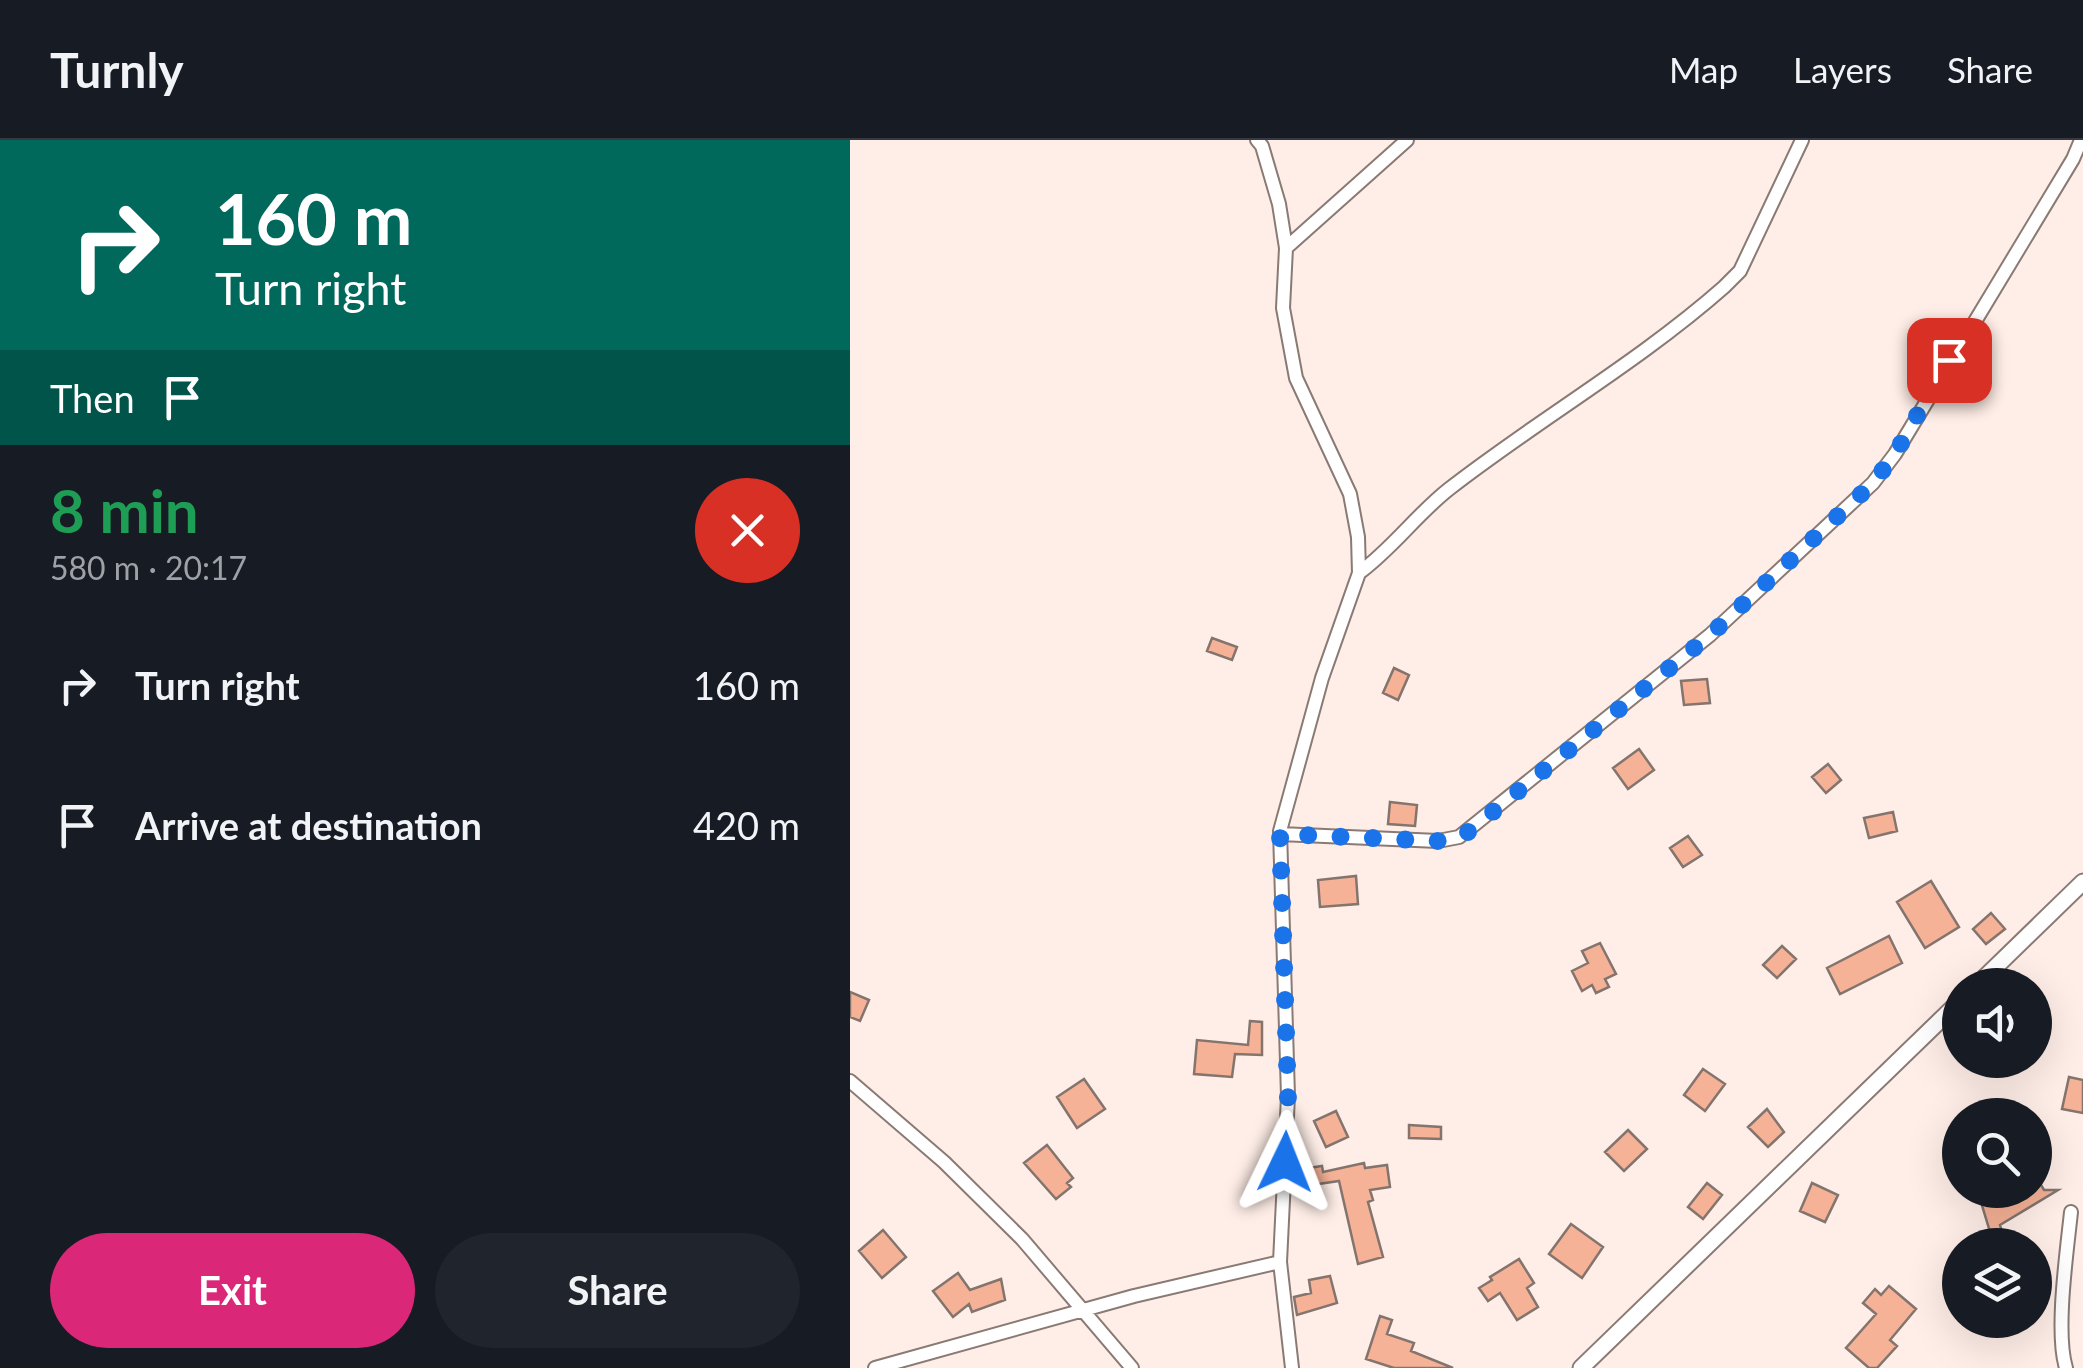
<!DOCTYPE html>
<html lang="en">
<head>
<meta charset="utf-8">
<style>
  :root { --surface:#171b24; --page:#20242c; --text:#f1f3f6; --muted:#9ea1a6; --line:#363941; --accent:#db2777 }
  body { margin:0; font-family:Lato,sans-serif; background:var(--page); color:var(--text); height:100vh; display:flex; flex-direction:column; font-size:38px; white-space:nowrap }
  * { box-sizing:border-box; margin:0 }
  p { font-size:32px; color:var(--muted) }
  .icon { flex:none; width:55px; height:55px; fill:none; stroke:currentColor; stroke-width:2; stroke-linecap:round; stroke-linejoin:round }
  .map { position:relative; flex:1; overflow:hidden }
  .sheet { display:flex; flex-direction:column; background:var(--surface); width:850px }
  .sheet>* { flex:none }
  .hud { background:#00695c; color:#fff; overflow:hidden }
  .fabs { position:absolute; left:1092px; top:828px; display:grid; gap:20px }
  .fabs a { display:grid; place-items:center; width:110px; height:110px; border-radius:50%; background:var(--surface); box-shadow:0 10px 40px #0002; font-size:50px }
  .pin { position:absolute; display:grid; place-items:center; width:85px; height:85px; color:#fff; margin:-42px; border-radius:20px; box-shadow:0 5px 15px #0006 }
  .me { position:absolute; width:110px; margin:-55px; rotate:2deg; stroke-linejoin:round; filter:drop-shadow(0 0 8px #0008) }
  .turn { display:flex; align-items:center; gap:35px; height:210px; padding:0 50px; font-size:45px }
  .turn .icon { width:130px; height:130px; stroke-width:2.5 }
  .turn b { display:block; font-size:70px; line-height:85px }
  .then { display:flex; align-items:center; height:95px; padding:0 50px; background:#0003; gap:20px; font-size:38px }
  .round { display:grid; place-items:center; flex:none; width:105px; height:105px; border-radius:52px; background:var(--page) }
  .head { display:flex; align-items:center; justify-content:space-between; height:170px; padding:0 50px }
  h1 { font-size:60px; font-weight:700; line-height:75px; color:#1e9e55 }
  .action { display:flex; gap:20px; margin-top:auto; padding:20px 50px }
  .action a { flex:1; height:115px; border-radius:60px; background:var(--accent); color:#fff; font-size:40px; font-weight:700; line-height:115px; text-align:center }
  .action a+a { background:var(--page); color:var(--text) }
  ul { padding:0; list-style:none }
  li { display:flex; align-items:center; gap:30px; height:140px; padding:0 50px }
  li div { flex:1 }
  li b { display:block; font-size:38px }
  li em { font-style:normal }
  header { display:flex; align-items:center; gap:60px; box-sizing:border-box; height:140px; padding:0 50px; background:var(--surface); border-bottom:2px solid var(--line) }
  header strong { font-size:48px }
  nav { display:flex; gap:55px; margin-inline-start:auto; font-size:35px }
  main { display:flex; flex:1; min-height:0 }
  .map>svg:first-child { display:block }
</style>
</head>
<body>
<header>
<strong>Turnly</strong>
<nav><a>Map</a><a>Layers</a><a>Share</a></nav>
</header>
<main>
<section class="sheet">
<div class="hud">
<div class="turn"><svg class="icon" aria-label="right" viewBox="0 0 24 24"><path d="M7 20v-9h11M14 6l5 5-5 5"/></svg><div><b>160 m</b>Turn right</div></div>
<div class="then">Then<svg class="icon" aria-label="arrive" viewBox="0 0 24 24"><path d="M6 21V4h12l-3 4 3 4H6"/></svg></div>
</div>
<div class="head"><div><h1>8 min</h1><p>580 m · 20:17</p></div><a class="round" style="background:#d93025;color:#fff"><svg class="icon" aria-label="close" viewBox="0 0 24 24"><path d="M6 6l12 12M18 6L6 18"/></svg></a></div>
<ul>
<li><svg class="icon" aria-label="right" viewBox="0 0 24 24"><path d="M7 20v-9h11M14 6l5 5-5 5"/></svg><div><b>Turn right</b></div><em>160 m</em></li>
<li><svg class="icon" aria-label="arrive" viewBox="0 0 24 24"><path d="M6 21V4h12l-3 4 3 4H6"/></svg><div><b>Arrive at destination</b></div><em>420 m</em></li>
</ul>
<div class="action"><a>Exit</a><a>Share</a></div>
</section>
<div class="map">
<svg width="1233" height="1228" viewBox="0 0 1233 1228">
  <rect width="100%" height="100%" fill="#ffeee7"/>
  <path fill="#f6b296" stroke="#83746e" stroke-width="2.5" d="M362,498L387,507L382,520L357,511Z
    M544,528L559,535L548,560L533,553Z
    M857,539L860,563L834,565L831,541Z
    M789,609L804,630L778,649L763,628Z
    M978,624L991,640L976,653L962,637Z
    M540,662L567,665L565,686L538,684Z
    M1043,672L1047,691L1019,698L1014,678Z
    M838,696L852,715L833,727L820,708Z
    M506,736L508,764L470,767L468,740Z
    M1081,741L1109,787L1075,808L1047,762Z
    M1141,773L1155,789L1136,804L1123,789Z
    M1039,796L1052,823L990,854L977,828Z
    M750,803L766,834L755,839L759,847L746,853L742,845L732,851L722,831L738,823L732,811Z
    M932,806L946,819L927,838L913,825Z
    M0,852L19,860L10,881L0,877Z
    M400,881L412,882V915L385,914L382,937L344,934L347,900L398,905Z
    M853,929L875,944L855,971L834,955Z
    M1219,937L1233,940V973L1212,969Z
    M234,939L255,969L227,988L207,957Z
    M917,969L934,992L918,1007L898,987Z
    M486,971L498,997L476,1007L464,981Z
    M559,985L591,987V999L559,998Z
    M778,990L797,1009L774,1031L755,1012Z
    M197,1005L223,1038L217,1043L221,1047L206,1059L174,1023Z
    M514,1023L515,1028L537,1025L540,1047L520,1050L523,1060L518,1062L533,1117L508,1124L489,1041L448,1047L445,1030L472,1026L473,1032Z
    M1185,1035L1194,1050H1208L1150,1085L1156,1105H1144L1131,1062L1151,1056L1148,1050H1185Z
    M857,1043L872,1055L853,1079L838,1067Z
    M962,1043L988,1055L975,1082L950,1071Z
    M721,1084L753,1107L732,1138L699,1114Z
    M33,1090L56,1117L32,1138L9,1111Z
    M669,1119L684,1143L677,1148L688,1167L667,1180L650,1153L638,1161L629,1148L642,1140L640,1137Z
    M108,1133L120,1150L151,1139L155,1160L122,1172L119,1164L103,1177L83,1151Z
    M480,1136L487,1163L447,1175L444,1157L461,1153L459,1140Z
    M1039,1146L1066,1169L1040,1200L1047,1206L1027,1228H1019L996,1208L1026,1174L1013,1163L1025,1149L1031,1155Z
    M530,1176L542,1180L537,1194L564,1203L561,1211L603,1228H544L516,1219Z"/>
  <g fill="none" stroke-linecap="round" stroke-linejoin="round">
    <defs>
      <path id="minor" d="M407,0L412,6L429,64L436,108L433,168L446,238L500,354L508,397L509,433L472,538L430,691L438,956L430,1122L442,1228
        M436,108L557,0
        M509,433C543,408 567,374 599,349C689,279 789,222 874,147L890,131L952,0
        M430,694L588,701L609,697L860,495L1023,343L1045,314L1223,19L1231,0
        M0,941L94,1022L172,1099L282,1228
        M25,1228L284,1156L430,1122
        M1216,1228C1205,1192 1217,1111 1221,1072"/>
      <path id="tertiary" d="M1127,845L1233,742
        M731,1228L1110,861"/>
    </defs>
    <use href="#minor" stroke="#897a74" stroke-width="16"/>
    <use href="#tertiary" stroke="#897a74" stroke-width="19"/>
    <use href="#minor" stroke="#fff" stroke-width="12"/>
    <use href="#tertiary" stroke="#fff" stroke-width="15"/>
  </g>
  <g fill="none" stroke-linecap="round" stroke-linejoin="round">
    <path stroke="#1a73e8" stroke-width="18" stroke-dasharray="0 32.4" d="M435,1022L438,956L430,694L588,701L609,698L618,692L860,495L1023,343L1045,314L1099,220"/>
  </g>
</svg>
<div class="fabs">
<a><svg class="icon" aria-label="sound" viewBox="0 0 24 24"><path d="M4 9h4l5-4v14l-5-4H4zM17 9q2 3 0 6"/></svg></a>
<a><svg class="icon" aria-label="search" viewBox="0 0 24 24"><circle cx="10" cy="10" r="6"/><path d="M15 15l6 6"/></svg></a>
<a><svg class="icon" aria-label="layers" viewBox="0 0 24 24"><path d="M12 4l9 5-9 5-9-5zM3 14l9 5 9-5"/></svg></a>
</div>
<div class="pin" style="left:1099px;top:220px;background:#d93025"><svg class="icon" aria-label="arrive" viewBox="0 0 24 24"><path d="M6 21V4h12l-3 4 3 4H6"/></svg></div>
<svg class="me" style="left:435px;top:1022px" viewBox="-20 -20 40 40"><path d="M0-17L14 15 0 8-14 15z" fill="#1a73e8" stroke="#fff" stroke-width="4"/></svg>
</div>
</main>
</body>
</html>
